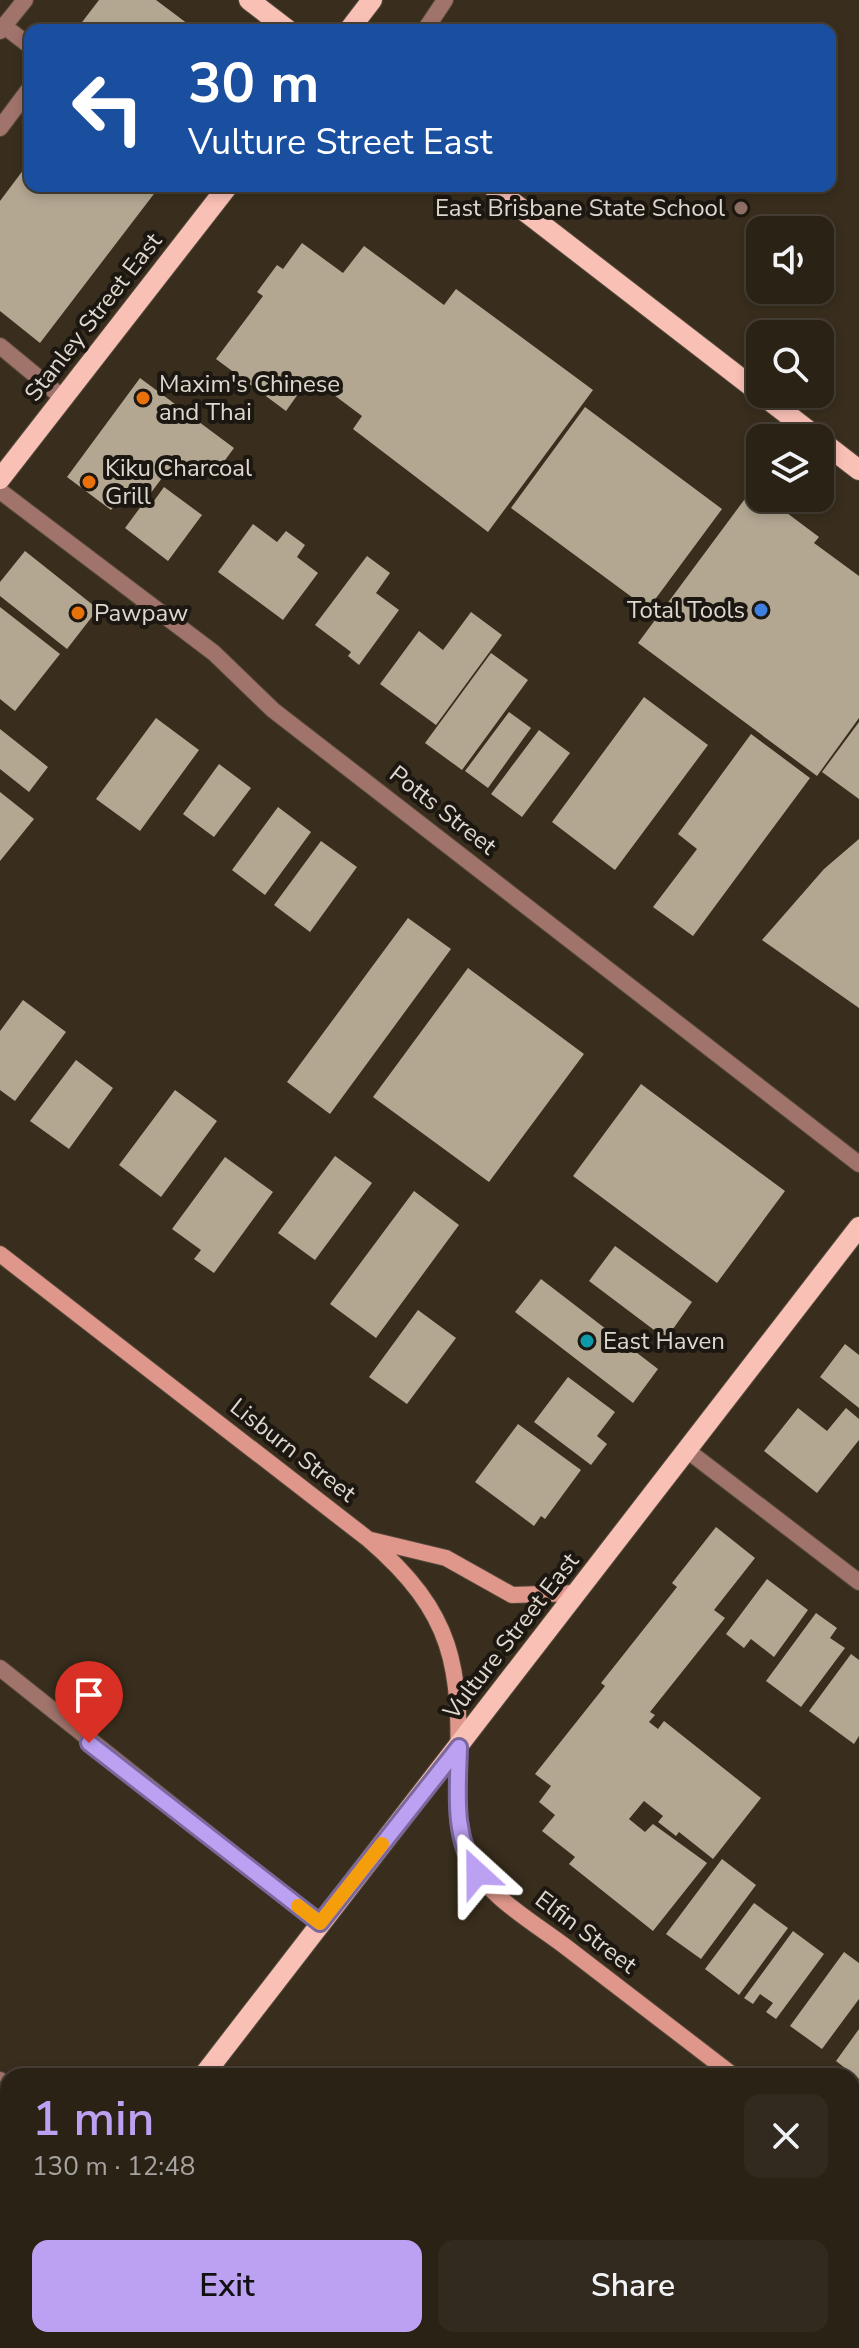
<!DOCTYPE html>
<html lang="en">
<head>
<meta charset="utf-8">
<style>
  :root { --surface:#2b2216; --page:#332a1f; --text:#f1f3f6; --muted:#a6a4a1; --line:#473f35; --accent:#bca0f2 }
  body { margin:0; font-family:"Nunito Sans",sans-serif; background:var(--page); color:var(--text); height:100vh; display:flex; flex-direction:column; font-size:30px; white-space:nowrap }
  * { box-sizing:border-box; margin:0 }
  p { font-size:26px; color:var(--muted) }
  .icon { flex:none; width:44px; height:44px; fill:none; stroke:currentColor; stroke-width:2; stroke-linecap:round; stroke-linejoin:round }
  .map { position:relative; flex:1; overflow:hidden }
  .drawer { position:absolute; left:0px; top:2068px; width:860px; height:280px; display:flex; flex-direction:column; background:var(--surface); border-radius:24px 24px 0 0; box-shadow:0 4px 12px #0003,0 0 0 2px var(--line) }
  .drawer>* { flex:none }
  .banner { position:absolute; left:24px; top:24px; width:812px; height:168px; border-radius:16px; box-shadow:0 4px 12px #0003,0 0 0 2px var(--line); background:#1a4fa0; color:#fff; overflow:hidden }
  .buttons { position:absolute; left:746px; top:216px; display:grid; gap:16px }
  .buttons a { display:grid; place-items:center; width:88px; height:88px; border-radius:16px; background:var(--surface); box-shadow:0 4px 12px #0003,0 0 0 2px var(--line); font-size:40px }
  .pin { position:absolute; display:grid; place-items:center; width:68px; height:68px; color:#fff; margin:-82px -34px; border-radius:50% 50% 50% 0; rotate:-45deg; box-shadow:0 0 8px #0007 }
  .pin .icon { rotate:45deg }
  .me { position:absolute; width:88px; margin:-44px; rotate:336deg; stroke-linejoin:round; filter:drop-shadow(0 0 6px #0008) }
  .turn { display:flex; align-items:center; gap:28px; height:168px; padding:0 32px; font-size:36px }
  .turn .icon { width:104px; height:104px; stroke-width:2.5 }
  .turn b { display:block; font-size:56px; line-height:68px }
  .round { display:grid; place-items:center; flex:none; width:84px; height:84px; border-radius:16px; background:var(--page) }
  .overview { display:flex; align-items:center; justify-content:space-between; height:136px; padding:0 32px }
  h1 { font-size:48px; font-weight:600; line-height:60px; color:var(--accent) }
  .cta { display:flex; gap:16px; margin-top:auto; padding:16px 32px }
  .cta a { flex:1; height:92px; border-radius:16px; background:var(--accent); color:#111; font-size:32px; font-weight:600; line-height:92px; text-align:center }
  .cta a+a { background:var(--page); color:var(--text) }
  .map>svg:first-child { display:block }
</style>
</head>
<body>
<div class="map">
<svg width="859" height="2348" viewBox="0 0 859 2348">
  <rect width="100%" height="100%" fill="#392e1d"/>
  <path fill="#b3a792" d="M99,0H156L196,30H76Z
    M30,161V186H160L40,343L0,311V201Z
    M302,243L343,273L364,246L444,305L456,289L593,390L488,532L353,429L362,416L310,377L286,411L216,359L263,296L257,292L277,265L283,269Z
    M140,378L234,448L211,479L188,462L174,480L165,474L147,498L130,485L111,510L67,477Z
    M585,407L722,509L648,609L511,508Z
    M164,487L202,515L168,561L125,528L145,501L151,505Z
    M753,488L760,493V498H767L819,537L814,543L859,576V718L817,776L638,643Z
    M253,524L277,542L286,531L305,545L297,557L318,573L283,620L218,572Z
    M25,551L98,609L67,649L0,596V582Z
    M367,556L390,573L376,593L399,610L359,665L348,656L351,652L315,625Z
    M0,607L60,654L15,711L0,699Z
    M471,612L502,635L436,725L380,684L419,631L443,650Z
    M491,653L528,680L462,770L425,743Z
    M644,697L708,745L615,870L552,822Z
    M509,712L531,728L488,788L465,771Z
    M156,718L199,750L140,831L96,799Z
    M859,722V799L822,772Z
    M0,729L48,767L29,792L0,769Z
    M539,730L570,753L522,817L491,794Z
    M751,734L810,778L693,936L653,907L697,849L678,834Z
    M219,764L251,788L214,837L183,814Z
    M0,792L34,819L0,861Z
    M278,807L311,832L265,895L232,870Z
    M859,839V1008L762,940L824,869Z
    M321,841L357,867L310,932L274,905Z
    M408,918L451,949L330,1114L287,1082Z
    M468,968L584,1054L489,1182L373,1097Z
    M23,1000L66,1032L15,1101L0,1090V1031Z
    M76,1060L113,1088L69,1149L30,1121Z
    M641,1084L785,1191L717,1283L573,1176Z
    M175,1090L217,1121L161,1197L119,1165Z
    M335,1156L372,1183L315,1260L278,1233Z
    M225,1157L273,1192L214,1273L194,1259L201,1250L172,1229Z
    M414,1191L459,1225L376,1338L330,1304Z
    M615,1246L692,1302L666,1339L589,1281Z
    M541,1279L658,1369L633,1403L515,1312Z
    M418,1310L456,1338L407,1404L369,1377Z
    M845,1344L859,1355V1408L820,1377Z
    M568,1377L615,1412L597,1436L607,1444L591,1465L534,1422Z
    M798,1408L827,1431L846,1408L859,1419V1440L817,1493L764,1451Z
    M518,1424L581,1470L545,1519L541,1516L534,1526L475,1482Z
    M716,1527L755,1558L714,1610L725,1618L650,1712L655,1715L649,1722L658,1729L664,1721L761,1798L713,1859L679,1832L676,1836L658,1822L663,1816L644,1801L629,1819L645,1832L653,1824L707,1863L653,1931L569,1864L575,1857L542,1831L555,1815L539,1802L551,1786L535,1774L605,1686L601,1683L677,1587L672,1583Z
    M767,1579L808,1610L774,1657L751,1639L744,1648L726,1634Z
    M816,1613L837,1628L830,1638L845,1648L801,1707L766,1681Z
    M851,1654L859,1660V1736L854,1744L809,1711Z
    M722,1859L756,1885L701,1959L666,1934Z
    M754,1903L788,1928L739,1995L705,1969Z
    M793,1931L824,1954L776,2019L766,2012L773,2003L760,1994L753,2004L744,1998Z
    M844,1952L859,1963V1999L822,2049L790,2026Z
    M859,2029V2079L836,2061Z"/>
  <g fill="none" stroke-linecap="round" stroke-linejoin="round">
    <defs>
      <path id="service" d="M4,26L30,46
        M0,31L25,0
        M0,128L30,88
        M0,346L63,398"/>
      <path id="minor" d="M425,30L445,0
        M0,491L214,653L273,710L859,1164
        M688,1451L859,1582
        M0,1668L320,1923
        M0,2080L8,2087
        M234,2340L244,2348"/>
      <path id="secondary" d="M0,1254L368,1539C455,1614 461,1666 458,1776C458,1802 455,1835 468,1859C488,1897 533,1922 566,1947C622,1990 678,2033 734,2076
        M371,1540L446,1558L512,1595L577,1593
        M852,2167L859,2172"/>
      <path id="primary" d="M249,0L288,30
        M349,30L372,0
        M492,186L760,393
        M761,394L818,438
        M820,440L859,470
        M0,479L228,186
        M203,2076L859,1227
        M0,2338L8,2328"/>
    </defs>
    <use href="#service" stroke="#544939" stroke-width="18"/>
    <use href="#minor" stroke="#544939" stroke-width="18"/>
    <use href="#secondary" stroke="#544939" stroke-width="18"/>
    <use href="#primary" stroke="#544939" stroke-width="22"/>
    <use href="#service" stroke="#a0736b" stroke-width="16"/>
    <use href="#minor" stroke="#a0736b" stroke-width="16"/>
    <use href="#secondary" stroke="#e0978b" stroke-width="16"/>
    <use href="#primary" stroke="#f9c0b6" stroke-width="20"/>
  </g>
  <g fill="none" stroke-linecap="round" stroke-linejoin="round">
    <defs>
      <path id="route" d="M89,1743L320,1923L459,1747C458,1790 452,1835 477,1873"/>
    </defs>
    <use href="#route" stroke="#7a689d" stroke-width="20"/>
    <use href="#route" stroke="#bca0f2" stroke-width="14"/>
    <path stroke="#f59e0b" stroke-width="14" d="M298,1906L320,1923L382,1844"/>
  </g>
  <circle fill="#8d6e63" stroke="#1c1710" stroke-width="3" cx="741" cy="208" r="8"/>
  <g fill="#e8710a" stroke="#1c1710" stroke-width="3">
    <circle cx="143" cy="398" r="8"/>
    <circle cx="89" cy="482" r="8"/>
    <circle cx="78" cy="613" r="8"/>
  </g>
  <circle fill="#3f7fe0" stroke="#1c1710" stroke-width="3" cx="761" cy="610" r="8"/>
  <circle fill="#0f9aa8" stroke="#1c1710" stroke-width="3" cx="587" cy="1341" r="8"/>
  <g text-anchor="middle" stroke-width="8" stroke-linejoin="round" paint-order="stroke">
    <g font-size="24" fill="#dfd8ce" stroke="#1c1710" text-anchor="start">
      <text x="725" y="216" text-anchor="end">East Brisbane State School</text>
      <text x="159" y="392">Maxim's Chinese<tspan x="159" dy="28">and Thai</tspan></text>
      <text x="105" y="476">Kiku Charcoal<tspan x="105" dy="28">Grill</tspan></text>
      <text x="745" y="618" text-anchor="end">Total Tools</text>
      <text x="94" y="621">Pawpaw</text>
      <text x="603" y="1349">East Haven</text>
    </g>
    <g font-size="24" fill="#dfd8ce" stroke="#1c1710">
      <text transform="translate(93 317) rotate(-52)" y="8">Stanley Street East</text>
      <text transform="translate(443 810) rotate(38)" y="8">Potts Street</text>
      <text transform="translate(293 1450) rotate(38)" y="8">Lisburn Street</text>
      <text transform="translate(511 1636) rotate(-52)" y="8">Vulture Street East</text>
      <text transform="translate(586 1932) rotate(37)" y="8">Elfin Street</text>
    </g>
  </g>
</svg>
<div class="buttons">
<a><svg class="icon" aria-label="sound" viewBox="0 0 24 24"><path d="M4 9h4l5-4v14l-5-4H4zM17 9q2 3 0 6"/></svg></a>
<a><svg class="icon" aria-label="search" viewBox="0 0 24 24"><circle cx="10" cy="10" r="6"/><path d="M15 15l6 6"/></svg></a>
<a><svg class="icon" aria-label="layers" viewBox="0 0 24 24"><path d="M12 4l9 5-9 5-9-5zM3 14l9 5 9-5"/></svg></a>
</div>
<div class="pin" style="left:89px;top:1743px;background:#d93025"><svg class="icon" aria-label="arrive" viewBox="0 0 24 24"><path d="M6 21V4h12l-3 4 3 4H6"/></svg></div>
<svg class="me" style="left:477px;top:1873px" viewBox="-20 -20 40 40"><path d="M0-17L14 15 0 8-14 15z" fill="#bca0f2" stroke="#fff" stroke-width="4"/></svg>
<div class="banner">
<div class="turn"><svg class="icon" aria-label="left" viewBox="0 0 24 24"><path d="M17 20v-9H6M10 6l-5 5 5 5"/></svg><div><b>30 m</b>Vulture Street East</div></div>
</div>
<section class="drawer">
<div class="overview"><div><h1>1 min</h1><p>130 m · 12:48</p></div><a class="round"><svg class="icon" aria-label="close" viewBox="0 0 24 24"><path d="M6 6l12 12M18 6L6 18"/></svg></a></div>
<div class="cta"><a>Exit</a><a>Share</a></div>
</section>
</div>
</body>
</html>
